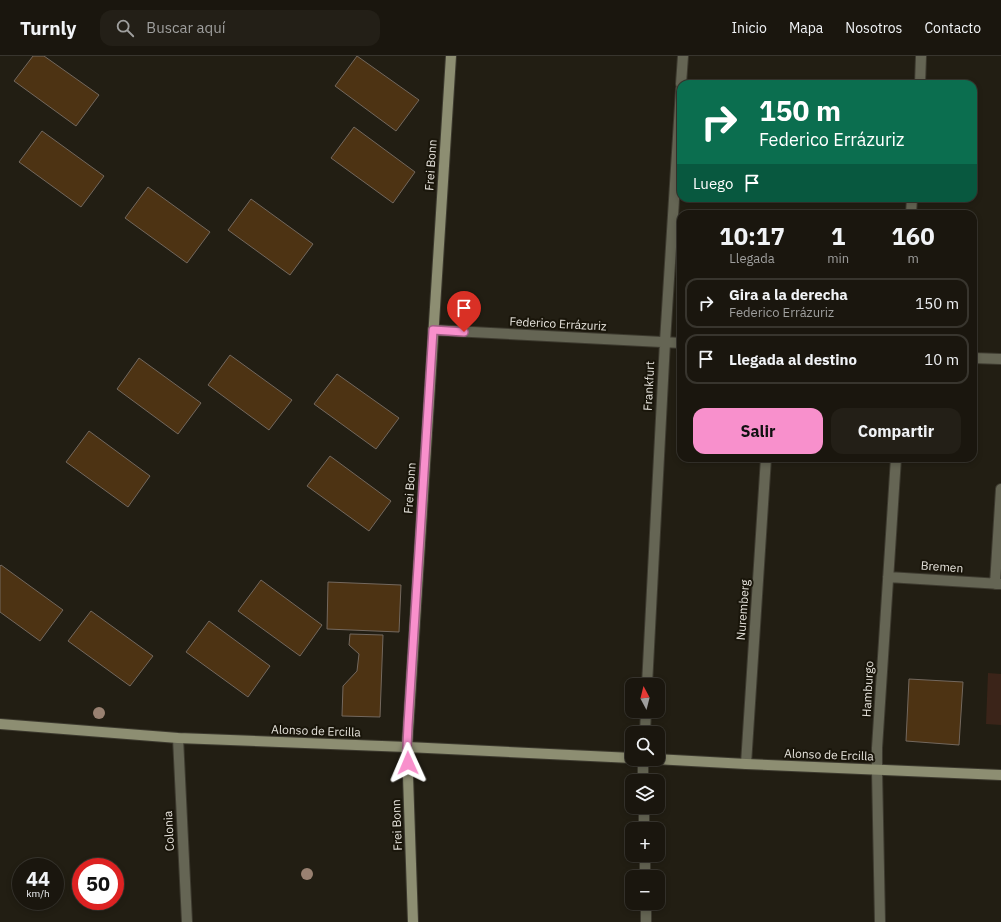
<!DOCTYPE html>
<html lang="es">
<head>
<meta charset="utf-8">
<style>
  :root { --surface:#1a160e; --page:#231f17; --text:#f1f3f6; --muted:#9f9f9e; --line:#38352e; --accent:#f890cc }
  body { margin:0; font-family:"IBM Plex Sans",sans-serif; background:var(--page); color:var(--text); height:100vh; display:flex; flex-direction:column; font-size:15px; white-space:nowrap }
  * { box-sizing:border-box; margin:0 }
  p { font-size:13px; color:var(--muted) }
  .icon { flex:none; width:22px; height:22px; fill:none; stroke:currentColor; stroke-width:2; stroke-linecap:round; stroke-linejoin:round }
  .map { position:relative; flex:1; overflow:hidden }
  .details { position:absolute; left:677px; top:154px; width:300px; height:252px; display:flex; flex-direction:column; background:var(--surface); border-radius:12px; box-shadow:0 2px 6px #0003,0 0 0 1px var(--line) }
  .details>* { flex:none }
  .banner { position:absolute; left:677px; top:24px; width:300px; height:122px; border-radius:12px; box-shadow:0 2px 6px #0003,0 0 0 1px var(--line); background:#0b6e4f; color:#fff; overflow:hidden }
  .needle { width:26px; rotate:353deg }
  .tools { position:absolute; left:625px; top:622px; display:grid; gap:8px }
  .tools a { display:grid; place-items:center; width:40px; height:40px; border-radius:8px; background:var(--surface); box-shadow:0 2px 6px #0003,0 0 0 1px var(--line); font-size:20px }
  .speed { position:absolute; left:12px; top:802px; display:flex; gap:8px; font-size:20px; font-weight:700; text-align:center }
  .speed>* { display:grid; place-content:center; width:52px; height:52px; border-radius:50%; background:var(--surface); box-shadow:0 2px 6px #0003,0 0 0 1px var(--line); line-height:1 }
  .speed small { font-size:10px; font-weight:400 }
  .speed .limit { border:6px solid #d22; background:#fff; color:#111 }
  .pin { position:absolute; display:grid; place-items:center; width:34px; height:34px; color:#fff; margin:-41px -17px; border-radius:50% 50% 50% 0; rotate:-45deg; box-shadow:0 0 4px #0007 }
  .pin .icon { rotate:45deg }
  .me { position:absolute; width:44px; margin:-22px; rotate:359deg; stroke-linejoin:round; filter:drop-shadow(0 0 3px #0008) }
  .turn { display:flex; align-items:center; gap:14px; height:84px; padding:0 16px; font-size:18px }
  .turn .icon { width:52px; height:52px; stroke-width:2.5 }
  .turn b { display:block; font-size:28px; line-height:34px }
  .then { display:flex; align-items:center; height:38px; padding:0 16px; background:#0003; gap:8px; font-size:15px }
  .eta { display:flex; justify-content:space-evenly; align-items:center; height:68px; text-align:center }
  .eta b { font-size:24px; font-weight:700; line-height:28px }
  .primary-button { display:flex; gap:8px; margin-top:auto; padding:8px 16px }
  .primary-button a { flex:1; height:46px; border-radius:12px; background:var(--accent); color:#111; font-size:16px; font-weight:700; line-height:46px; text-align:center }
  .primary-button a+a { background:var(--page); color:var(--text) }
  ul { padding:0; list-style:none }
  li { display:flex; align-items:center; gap:12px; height:50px; margin:0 8px 6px; padding:0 8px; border:2px solid var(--line); border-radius:12px }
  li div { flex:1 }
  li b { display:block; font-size:15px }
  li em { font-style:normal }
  header { display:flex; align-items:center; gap:24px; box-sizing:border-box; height:56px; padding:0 20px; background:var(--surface); border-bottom:1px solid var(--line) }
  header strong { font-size:19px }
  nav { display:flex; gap:22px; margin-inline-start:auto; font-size:14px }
  .search { width:280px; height:36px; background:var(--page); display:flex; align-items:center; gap:10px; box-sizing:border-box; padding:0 14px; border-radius:12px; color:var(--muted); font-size:15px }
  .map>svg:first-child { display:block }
</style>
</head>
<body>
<header>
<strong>Turnly</strong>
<div class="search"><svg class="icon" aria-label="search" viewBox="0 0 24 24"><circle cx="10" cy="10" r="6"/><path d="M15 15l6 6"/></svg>Buscar aquí</div>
<nav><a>Inicio</a><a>Mapa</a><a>Nosotros</a><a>Contacto</a></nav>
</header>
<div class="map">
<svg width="1001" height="866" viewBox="0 0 1001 866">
  <rect width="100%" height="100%" fill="#221e13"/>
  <path fill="#3b2419" d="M988,617L1001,618V669L986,668Z"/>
  <path fill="#4d3313" stroke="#73685e" d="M33,0H44L99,39L76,70L14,25Z
    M357,0L419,44L396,75L335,30Z
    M354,71L415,116L393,147L331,102Z
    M42,75L104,120L81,151L19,106Z
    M148,131L210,176L187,207L125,162Z
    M251,143L313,188L290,219L228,174Z
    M230,299L292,344L269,374L208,329Z
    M139,302L201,347L178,378L117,333Z
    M337,318L399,362L376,393L314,348Z
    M89,375L150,420L128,451L66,406Z
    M330,400L391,445L369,475L307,430Z
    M1,509L63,554L40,585L0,556V510Z
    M261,524L322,569L300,600L238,555Z
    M328,526L401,529L399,576L327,573Z
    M91,555L153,600L130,630L68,585Z
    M209,565L270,610L248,641L186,596Z
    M350,578L383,579L380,661L342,660L343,630L357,615L359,598L349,589Z
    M909,623L963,626L959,689L906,685Z"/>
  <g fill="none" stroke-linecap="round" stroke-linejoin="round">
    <defs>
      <path id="street" d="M681,28L683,0
        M920,28L921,0
        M911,158L912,142
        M433,274L681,287
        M973,302L1001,303
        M888,521L1001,528
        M995,528L1001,433
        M647,629L665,286L681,33
        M645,677L646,655
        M178,682L187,866
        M643,703V725
        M746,708L766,402
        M644,751V773
        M645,799V821
        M646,847V866
        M880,866L877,714V692L896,402"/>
      <path id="secondary" d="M0,668L178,682L407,691L632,702
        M655,703L746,708L1001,719
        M413,866L407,691L451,0"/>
    </defs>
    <use href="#street" stroke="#3d3a2f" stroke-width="12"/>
    <use href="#secondary" stroke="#3d3a2f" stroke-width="12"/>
    <use href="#street" stroke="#656554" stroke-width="10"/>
    <use href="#secondary" stroke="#8d8e72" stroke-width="10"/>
  </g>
  <g fill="#998171">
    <circle cx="99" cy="657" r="6"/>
    <circle cx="307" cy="818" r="6"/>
  </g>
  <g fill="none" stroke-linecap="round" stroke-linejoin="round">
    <defs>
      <path id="route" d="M408,707L407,691L408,669L433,274L464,276"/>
    </defs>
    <use href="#route" stroke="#a15e85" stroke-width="10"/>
    <use href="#route" stroke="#f890cc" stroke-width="7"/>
  </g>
  <g text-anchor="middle" stroke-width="4" stroke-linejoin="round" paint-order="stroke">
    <g font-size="12" fill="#e6e3dc" stroke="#19150a">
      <text transform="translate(431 109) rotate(-86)" y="4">Frei Bonn</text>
      <text transform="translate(558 268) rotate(3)" y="4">Federico Errázuriz</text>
      <text transform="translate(649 330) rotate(-87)" y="4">Frankfurt</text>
      <text transform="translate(410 432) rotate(-86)" y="4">Frei Bonn</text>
      <text transform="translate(942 511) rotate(4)" y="4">Bremen</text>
      <text transform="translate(743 554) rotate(-86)" y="4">Nuremberg</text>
      <text transform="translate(868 633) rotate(-87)" y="4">Hamburgo</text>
      <text transform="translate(316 675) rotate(2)" y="4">Alonso de Ercilla</text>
      <text transform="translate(829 699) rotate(2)" y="4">Alonso de Ercilla</text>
      <text transform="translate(397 769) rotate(-92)" y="4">Frei Bonn</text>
      <text transform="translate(169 775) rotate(-93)" y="4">Colonia</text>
    </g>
  </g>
</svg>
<div class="tools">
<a><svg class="needle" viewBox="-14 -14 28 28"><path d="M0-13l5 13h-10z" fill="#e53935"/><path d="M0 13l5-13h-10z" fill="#9f9f9e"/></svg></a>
<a><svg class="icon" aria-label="search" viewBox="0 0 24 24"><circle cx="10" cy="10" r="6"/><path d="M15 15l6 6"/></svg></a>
<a><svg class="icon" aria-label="layers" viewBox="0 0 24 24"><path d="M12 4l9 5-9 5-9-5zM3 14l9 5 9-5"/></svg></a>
<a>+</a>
<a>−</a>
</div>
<div class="speed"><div>44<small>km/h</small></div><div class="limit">50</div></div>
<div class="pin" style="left:464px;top:276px;background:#d93025"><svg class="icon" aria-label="arrive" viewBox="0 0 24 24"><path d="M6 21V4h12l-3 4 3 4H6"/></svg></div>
<svg class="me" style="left:408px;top:707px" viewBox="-20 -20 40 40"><path d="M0-17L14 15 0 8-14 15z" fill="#f890cc" stroke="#fff" stroke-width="4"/></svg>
<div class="banner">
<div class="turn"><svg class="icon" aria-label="right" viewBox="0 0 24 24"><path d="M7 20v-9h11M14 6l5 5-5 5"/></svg><div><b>150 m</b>Federico Errázuriz</div></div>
<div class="then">Luego<svg class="icon" aria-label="arrive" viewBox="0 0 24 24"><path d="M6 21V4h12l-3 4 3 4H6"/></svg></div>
</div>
<section class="details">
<div class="eta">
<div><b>10:17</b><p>Llegada</p></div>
<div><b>1</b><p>min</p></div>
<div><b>160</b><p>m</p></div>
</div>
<ul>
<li><svg class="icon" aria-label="right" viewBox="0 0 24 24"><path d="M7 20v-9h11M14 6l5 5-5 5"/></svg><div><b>Gira a la derecha</b><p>Federico Errázuriz</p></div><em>150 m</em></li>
<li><svg class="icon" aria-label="arrive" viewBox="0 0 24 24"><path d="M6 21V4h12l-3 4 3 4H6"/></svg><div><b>Llegada al destino</b></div><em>10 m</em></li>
</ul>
<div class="primary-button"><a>Salir</a><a>Compartir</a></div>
</section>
</div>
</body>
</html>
